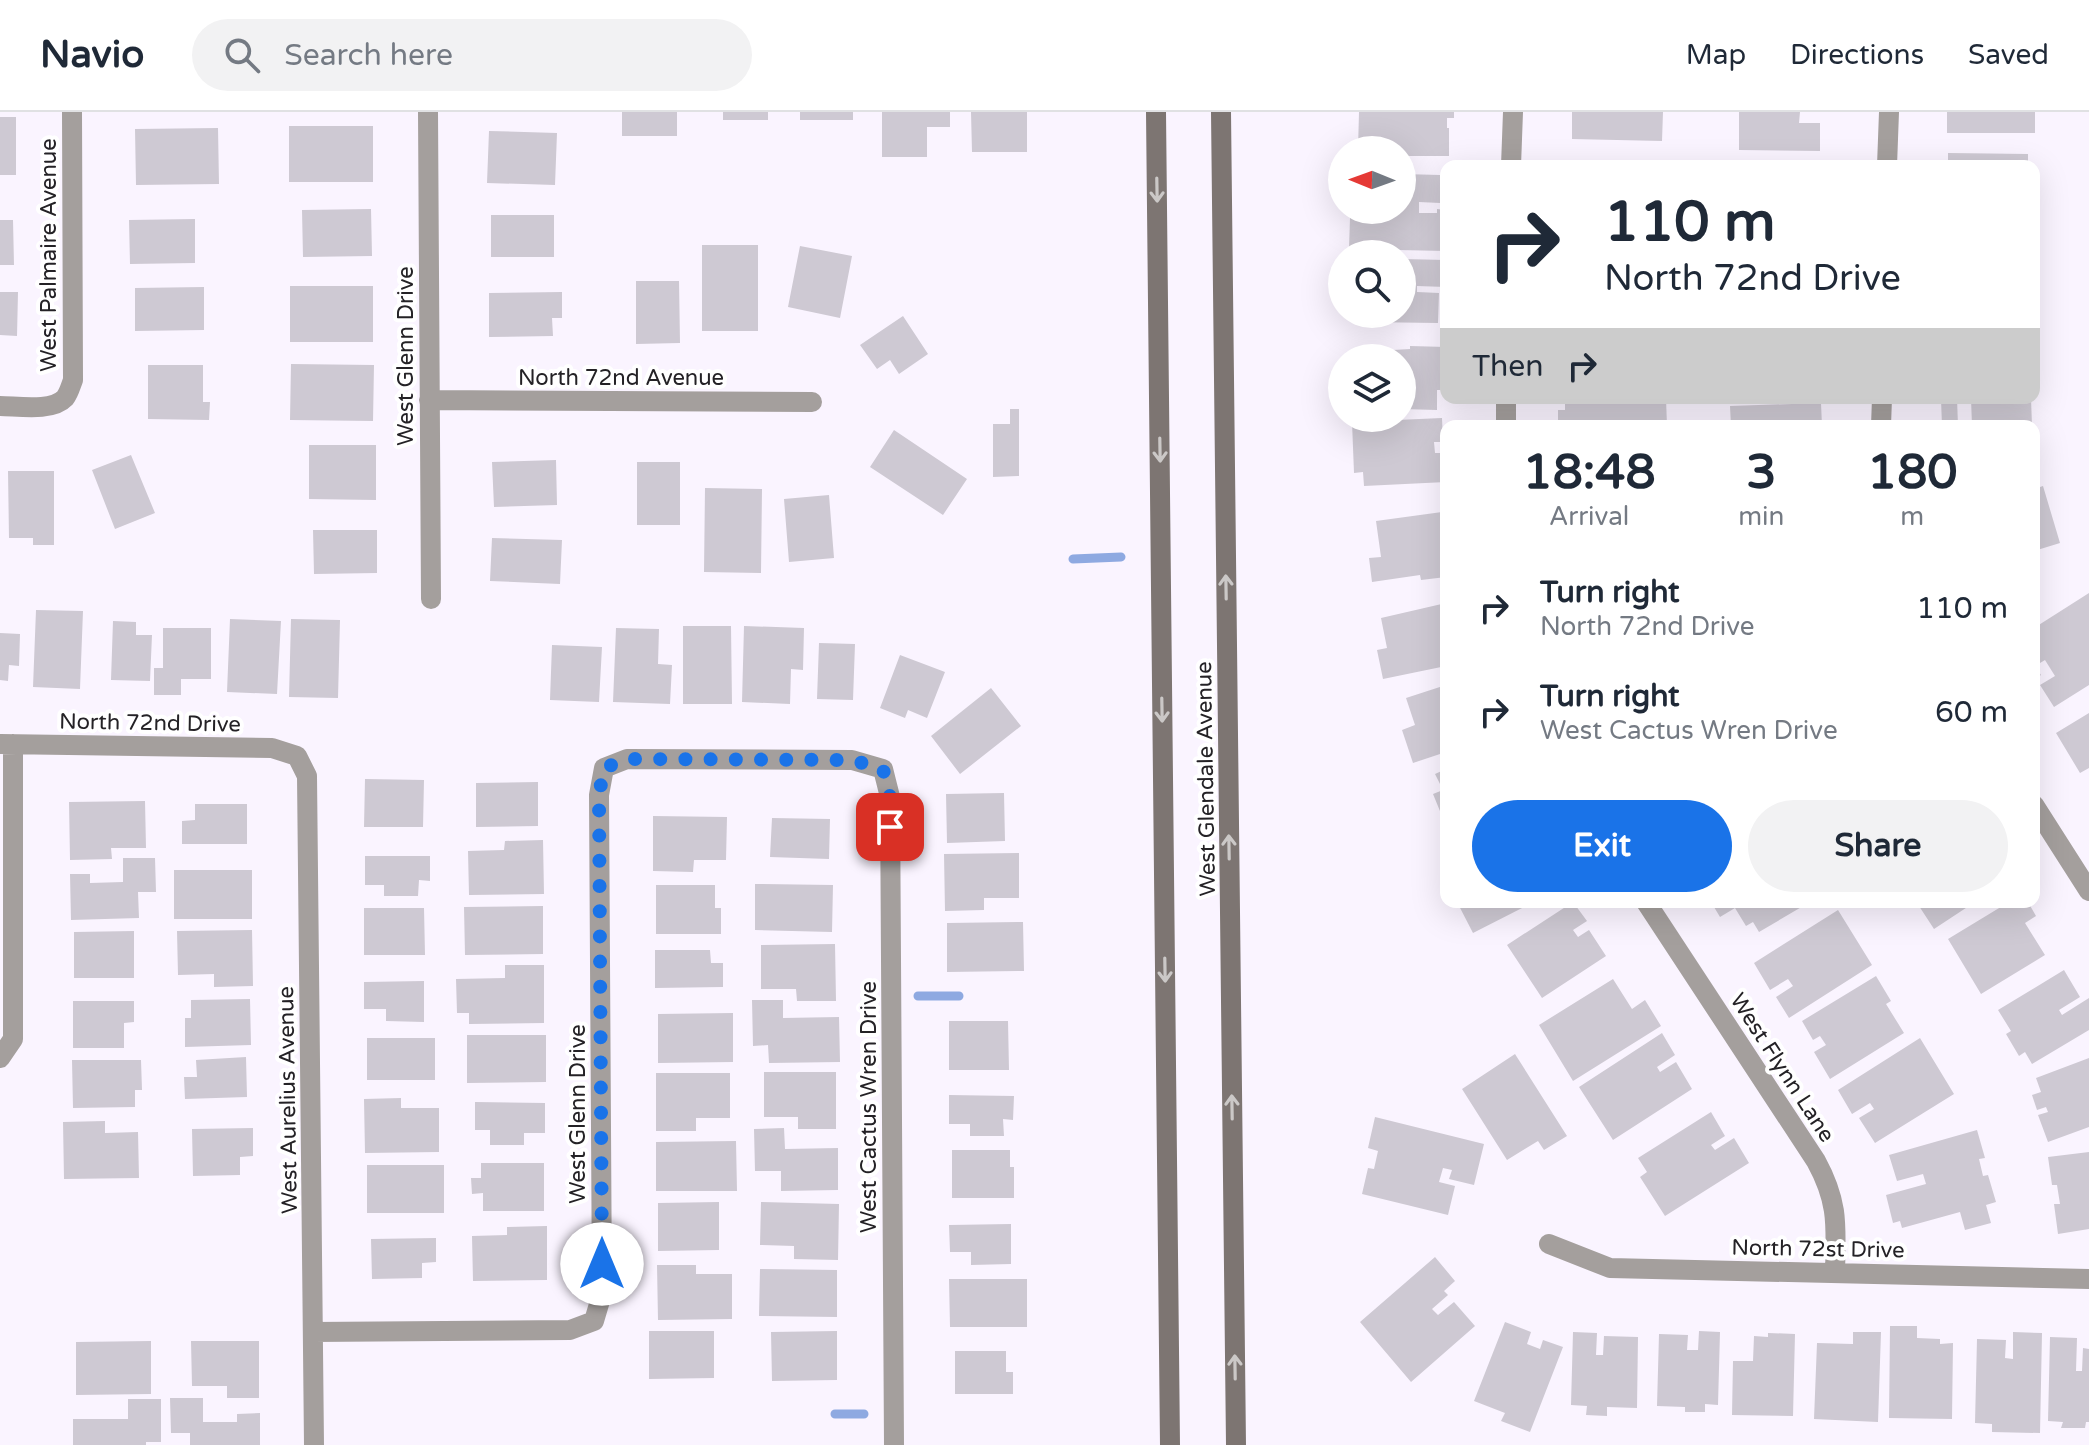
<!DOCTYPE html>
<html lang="en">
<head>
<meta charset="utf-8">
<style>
  :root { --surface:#fff; --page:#f2f2f3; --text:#1f2937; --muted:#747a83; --line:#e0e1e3; --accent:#1a73e8 }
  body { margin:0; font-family:"Varela Round",sans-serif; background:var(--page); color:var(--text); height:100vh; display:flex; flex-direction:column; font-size:30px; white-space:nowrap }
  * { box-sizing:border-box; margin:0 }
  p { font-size:26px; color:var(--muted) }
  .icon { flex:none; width:44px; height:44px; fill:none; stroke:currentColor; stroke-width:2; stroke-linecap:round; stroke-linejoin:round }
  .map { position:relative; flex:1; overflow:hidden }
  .sheet { position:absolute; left:1440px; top:308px; width:600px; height:488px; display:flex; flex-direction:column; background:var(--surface); border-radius:16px; box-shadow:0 8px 32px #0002 }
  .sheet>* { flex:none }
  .top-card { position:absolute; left:1440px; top:48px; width:600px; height:244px; border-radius:16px; box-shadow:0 8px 32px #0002; background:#fff; color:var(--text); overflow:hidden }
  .needle { width:52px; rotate:271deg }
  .fabs { position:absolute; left:1328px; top:24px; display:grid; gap:16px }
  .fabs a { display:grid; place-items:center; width:88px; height:88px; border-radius:50%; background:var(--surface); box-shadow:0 8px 32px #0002; font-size:40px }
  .pin { position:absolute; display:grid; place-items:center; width:68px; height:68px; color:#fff; margin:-34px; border-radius:16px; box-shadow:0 4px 12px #0006 }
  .me { position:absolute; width:88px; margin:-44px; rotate:0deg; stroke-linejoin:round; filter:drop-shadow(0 0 6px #0008) }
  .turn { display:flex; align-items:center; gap:28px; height:168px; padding:0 32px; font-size:36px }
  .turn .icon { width:104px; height:104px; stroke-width:2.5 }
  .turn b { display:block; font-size:56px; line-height:68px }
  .then { display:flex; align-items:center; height:76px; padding:0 32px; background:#0003; gap:16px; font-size:30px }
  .eta { display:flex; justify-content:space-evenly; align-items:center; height:136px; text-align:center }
  .eta b { font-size:48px; font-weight:700; line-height:56px }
  .primary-button { display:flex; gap:16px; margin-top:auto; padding:16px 32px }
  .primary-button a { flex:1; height:92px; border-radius:48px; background:var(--accent); color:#fff; font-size:32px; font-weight:700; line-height:92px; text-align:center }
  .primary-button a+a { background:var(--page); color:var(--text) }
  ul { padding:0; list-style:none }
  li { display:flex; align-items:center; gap:24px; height:104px; padding:0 32px }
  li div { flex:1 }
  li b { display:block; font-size:30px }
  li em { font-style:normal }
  header { display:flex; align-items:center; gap:48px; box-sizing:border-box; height:112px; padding:0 40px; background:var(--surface); border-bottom:2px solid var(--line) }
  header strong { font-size:38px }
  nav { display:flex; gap:44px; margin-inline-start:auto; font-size:28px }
  .search { width:560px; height:72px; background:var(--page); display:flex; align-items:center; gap:20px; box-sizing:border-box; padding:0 28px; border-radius:44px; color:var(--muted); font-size:30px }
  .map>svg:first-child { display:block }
</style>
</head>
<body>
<header>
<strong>Navio</strong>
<div class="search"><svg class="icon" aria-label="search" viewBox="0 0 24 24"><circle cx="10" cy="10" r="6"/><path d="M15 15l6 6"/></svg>Search here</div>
<nav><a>Map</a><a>Directions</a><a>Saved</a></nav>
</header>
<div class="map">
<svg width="2089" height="1333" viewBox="0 0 2089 1333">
  <rect width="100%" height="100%" fill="#faf4ff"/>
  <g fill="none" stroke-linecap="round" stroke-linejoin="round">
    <path stroke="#8ea9e1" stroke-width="9" d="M1073,447L1121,445
      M918,884H959
      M835,1302H864"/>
  </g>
  <path fill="#cec9d3" d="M622,0H677V24H622Z
    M723,0H768V8H723Z
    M800,0H853V8H800Z
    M882,0H950V15H927V45H882Z
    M971,0H1027V40H972Z
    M1359,0H1454V6H1447V16H1449V44H1402V38H1358Z
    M1572,0H1663L1662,29L1572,27Z
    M1739,0H1800L1799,11H1820V39L1739,38Z
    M1947,0H2035V21H1947Z
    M0,5H16V63H0Z
    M289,14H373V70H289Z
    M218,16L219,72L136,73L135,17Z
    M489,19L557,21L555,73L487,71Z
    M1948,41L2028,42V54H1948Z
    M1571,51H1652V54H1571Z
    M1402,62L1440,63V91L1419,90V101H1437V97L1446,98V139L1349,137L1350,106H1354V98H1402Z
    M371,97L372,144L303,145L302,98Z
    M491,103H554V145H491Z
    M195,107V151L130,152L129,108Z
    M0,108H13L14,153H0Z
    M2034,116H2038L2037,180H2034Z
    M702,133H758V219H702Z
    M800,134L852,144L840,206L788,195Z
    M1402,147L1446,148V175L1417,174V180L1439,181L1438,211L1365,210V202H1402Z
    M636,169H679L680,231L636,232Z
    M290,174H373V230H290Z
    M204,175V218L135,219V176Z
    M0,180H18L17,224L0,223Z
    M562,180V206H552L553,224L489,225V181Z
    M903,204L928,242L899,262L890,248L877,257L860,233Z
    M1410,234L1446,235V278H1437V298L1402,297V246H1360V240L1410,237Z
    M291,252L374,253L373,309L290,308Z
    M148,253H203V290H210L209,308L148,307Z
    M1618,286H1666L1667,314H1558V298H1565V288Z
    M1957,286L1958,314H1942L1941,287Z
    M1971,286H2031L2032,314H1972Z
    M1821,291L1822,314H1731L1730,294Z
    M1010,297H1019V364L993,365V312H1010Z
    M1442,306L1443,330H1434L1435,341H1446V370L1364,374L1363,360L1354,361L1352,310Z
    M894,318L967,367L943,403L870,355Z
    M309,333H376V388L309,387Z
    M131,343L155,401L115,417L92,358Z
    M556,348L557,393L494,395L492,350Z
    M637,350H680V413H637Z
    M8,359H54V433H33V426H9Z
    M2043,374L2060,431L2034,439V377Z
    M705,376L762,377L761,461L704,460Z
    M829,383L834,446L789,450L784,387Z
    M1442,400L1446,420V465L1421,468L1420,463L1372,470L1369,446L1381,445L1376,409Z
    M313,418H377V461L314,462Z
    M492,426L562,428L560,472L490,469Z
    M2089,481V573L2054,595L2040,573L2055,564L2045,548L2035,554L2041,563L2034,568V516Z
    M1446,491V554L1383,567L1377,538L1387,536L1381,506Z
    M36,498L83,499L80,577L33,575Z
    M230,507L281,509L277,582L227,580Z
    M291,507L340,508L338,586L289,585Z
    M113,509L136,510V523H152L150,569L111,568Z
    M683,514H731L732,592H683Z
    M744,514L804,516L803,558L791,557L790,592L742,590Z
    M163,516H211V567H181V583H154V556H163Z
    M616,516L659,517L658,552L672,553L670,592L613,590Z
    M0,521L20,522L19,554L9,553L8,569L0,568Z
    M819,531L855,532L853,588L817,587Z
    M552,533L602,535L599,590L550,588Z
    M900,543L945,560L927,606L908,598L905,606L880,596Z
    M1446,573V640L1413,651L1402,618L1415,613L1406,586Z
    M991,576L1021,614L960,662L931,624Z
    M2089,601V656L2080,661L2056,621Z
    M1446,657V702L1442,704L1433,682L1443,678L1435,662Z
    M365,667L424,668L423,715H364Z
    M538,670V714L476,715V671Z
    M1004,681L1005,729L947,731L946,682Z
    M145,689L146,736H111L112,747L70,748L69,690Z
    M195,692H247V732H182V709L195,708Z
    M653,704L727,705L726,748H694L693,760L653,759Z
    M772,706L830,707L829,747L770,745Z
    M543,728L544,782L469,783L468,739L504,738L505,729Z
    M1019,741V786H984V798L945,799L944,742Z
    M365,744H430V769L419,768L418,784H384V773H365Z
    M123,746H155L156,780H138L139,806L71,808L70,762H90V771L123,770Z
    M174,758H252V807H174Z
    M755,772L833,773L832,820L755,818Z
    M656,773H715V796H721V822H656Z
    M1457,790H1534L1473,821Z
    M1573,790L1587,809L1573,818L1578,825L1589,818L1606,844L1542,886L1507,833Z
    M1711,790H1810L1759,820L1753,810L1746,814L1735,796L1720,805Z
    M1921,790H1975L1934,817L1919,794L1922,792Z
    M2009,790H2028L2036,804L2025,811L2045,843L1981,882L1948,827Z
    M543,794V842L465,843L464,795Z
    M364,796H424L425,843H364Z
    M1838,798L1872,853L1789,906L1776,885L1793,874L1788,867L1770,878L1754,851Z
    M1023,810L1024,859L947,860V811Z
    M252,818L253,874L214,875V862L178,863L177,819Z
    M134,819V866H74V820Z
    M835,832L836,889H797L796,877H761V833Z
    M655,838H710L711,851H723V875L655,876Z
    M505,853H544V911L469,912V901H457L456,867L505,866Z
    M2064,858L2080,885L2059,898L2062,903L2089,886V918L2032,952L2025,940L2019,944L2006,922L2011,919L1998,898Z
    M1876,864L1891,889L1886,892L1904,921L1830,967L1814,940L1826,933L1820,924L1813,928L1802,909Z
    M1613,867L1632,897L1645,888L1661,914L1573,969L1539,913Z
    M424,869V910L386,909V897H364V870Z
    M250,887L251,933L185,935V906H191V888Z
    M752,888H783V906L839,905L840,950L769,951L768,933L753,934Z
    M73,889H134V910L124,911V936H73Z
    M733,901V950L658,951V902Z
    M949,909H1008L1009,958H949Z
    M1662,921L1675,943L1657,955L1660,960L1676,950L1692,977L1613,1028L1579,975Z
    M467,923H546V970L467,971Z
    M367,926H435V968H367Z
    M1920,926L1954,982L1875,1031L1859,1006L1874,997L1870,991L1852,1002L1838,978Z
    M1515,942L1567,1024L1544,1038L1538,1029L1507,1048L1462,977Z
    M246,945L247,985L185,987L184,965H197L196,948Z
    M2089,946V1015L2048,1030L2038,1003L2048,1000L2046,995L2037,998L2032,983L2041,980L2036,966Z
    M72,948H141L142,978H135V995L73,996Z
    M764,960H836V1017H798V1005H764Z
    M656,961H730V1006H696V1019H656Z
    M949,983L1014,984L1013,1008L1003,1007L1004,1024H970V1012H949Z
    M401,986V996H439V1040L365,1041L364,987Z
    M475,990L545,991V1021H524V1033H490V1018H475Z
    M1711,1000L1725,1024L1711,1033L1715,1038L1734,1026L1749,1051L1665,1104L1640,1065L1647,1060L1638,1046Z
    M1375,1005L1484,1032L1474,1073L1449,1067L1452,1058L1443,1056L1439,1070L1455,1074L1448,1103L1362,1082L1368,1056L1374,1057L1378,1039L1368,1036Z
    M105,1009V1021L138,1020L139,1066L64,1067L63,1010Z
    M253,1016V1044L240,1045V1063L193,1064L192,1017Z
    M784,1016L785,1037L838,1036V1078L781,1079V1059H755L754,1017Z
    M1977,1018L1985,1046L1979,1047L1983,1064L1988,1063L1996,1090L1986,1093L1991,1111L1965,1118L1960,1100L1902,1116L1900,1109L1893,1111L1886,1083L1926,1072L1923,1062L1897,1069L1889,1043Z
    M736,1029L737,1079H656V1030Z
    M952,1038H1010V1055H1014V1086H952Z
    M2089,1040V1117L2058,1122L2054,1092H2060L2057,1073H2052L2048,1045Z
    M481,1051H544V1099H483V1081L472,1082L471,1066H481Z
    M367,1053H444V1101H367Z
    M719,1090V1138L658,1139V1091Z
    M761,1090L839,1092L838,1148L794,1147V1134L760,1133Z
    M1011,1112V1152L971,1153V1140H950L949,1113Z
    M547,1114V1168L473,1169L472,1124L507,1123V1115Z
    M436,1126V1150L422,1151V1166L372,1167L371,1127Z
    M1435,1145L1455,1169L1444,1179L1448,1183L1432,1197L1438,1203L1454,1190L1475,1214L1411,1270L1360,1210Z
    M657,1153H696V1162H732V1207L658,1208Z
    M760,1157L837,1158V1205L759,1204Z
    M949,1167H1027V1215H950Z
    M1505,1210L1531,1220L1527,1232L1540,1237L1543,1228L1563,1235L1530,1320L1501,1309L1505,1301L1474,1289Z
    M1890,1214H1917V1226L1940,1227V1232L1953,1231L1952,1307L1889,1306Z
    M649,1219H714V1266L649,1267Z
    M837,1219V1268L772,1269L771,1220Z
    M1699,1219L1720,1220L1718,1293L1705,1292V1300H1685V1295L1657,1294L1659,1222L1688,1223L1687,1238H1698Z
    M1573,1220L1597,1221L1596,1243H1603L1604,1224L1638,1225L1637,1296L1607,1295V1304L1586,1303L1587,1294L1571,1293Z
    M1853,1220H1881L1878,1310L1814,1307L1817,1231L1853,1232Z
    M2013,1220L2042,1221L2040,1321L1992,1320V1312L1975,1311L1977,1227L2006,1228L2005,1246L2013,1247Z
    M1768,1221L1795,1222L1793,1304L1732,1303L1733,1249H1753L1754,1224L1768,1225Z
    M2050,1225L2077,1226L2076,1259H2082L2083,1236L2089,1237V1310H2086L2085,1316H2061L2063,1310L2048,1309Z
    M151,1229V1282L76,1283V1230Z
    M191,1229H259V1286H227V1274H192Z
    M955,1239H1006V1260H1013V1282H955Z
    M170,1286H203V1310H237V1302L260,1301V1333H190V1321H171Z
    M128,1287H161V1330H146V1333H73V1307H128Z"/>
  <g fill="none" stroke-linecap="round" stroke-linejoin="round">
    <path stroke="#a49f9d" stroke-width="20" d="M428,0L431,487
      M1511,54L1513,0
      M1887,54L1889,0
      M429,288L812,290
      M0,294C17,294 52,300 65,286C69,281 71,273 73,268L72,0
      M1506,314V286
      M1881,314L1882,286
      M0,632L272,636L297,644L307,664L314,1333
      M2034,693L2089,779
      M1646,790L1816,1049C1839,1091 1836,1114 1835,1161
      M0,946L13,927V632
      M1549,1132L1610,1156L2089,1167
      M313,1220L570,1218L594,1209L602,1182L599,683L604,656L627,647L852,648L883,657L890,685L894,1333"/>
    <path stroke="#7d7572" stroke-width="20" d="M1156,0L1170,1333
      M1221,0L1236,1333"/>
  </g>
  <defs><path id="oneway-shaft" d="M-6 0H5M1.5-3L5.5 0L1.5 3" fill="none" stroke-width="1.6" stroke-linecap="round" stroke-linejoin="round" transform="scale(2)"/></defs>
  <g stroke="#cbc8c7">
    <use href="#oneway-shaft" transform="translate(1157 78) rotate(89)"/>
    <use href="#oneway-shaft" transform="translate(1160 338) rotate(89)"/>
    <use href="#oneway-shaft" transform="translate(1226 475) rotate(-91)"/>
    <use href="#oneway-shaft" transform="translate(1162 598) rotate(89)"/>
    <use href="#oneway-shaft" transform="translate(1229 735) rotate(-91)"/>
    <use href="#oneway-shaft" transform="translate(1165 858) rotate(89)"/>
    <use href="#oneway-shaft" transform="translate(1232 995) rotate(-91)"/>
    <use href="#oneway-shaft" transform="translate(1235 1255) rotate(-91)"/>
  </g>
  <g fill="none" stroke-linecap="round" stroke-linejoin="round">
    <path stroke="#1a73e8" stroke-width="14" stroke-dasharray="0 25.2" d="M602,1152L599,683L604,656L627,647L852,648L883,657L890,685V715"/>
  </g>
  <g text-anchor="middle" stroke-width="8" stroke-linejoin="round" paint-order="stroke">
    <g font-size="22" fill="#242226" stroke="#fff">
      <text transform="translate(48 143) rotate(-90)" y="8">West Palmaire Avenue</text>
      <text transform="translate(405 244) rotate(-90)" y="8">West Glenn Drive</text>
      <text x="621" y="273">North 72nd Avenue</text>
      <text transform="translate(150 610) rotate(1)" y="8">North 72nd Drive</text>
      <text transform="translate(1205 667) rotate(-91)" y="8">West Glendale Avenue</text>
      <text transform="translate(1783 955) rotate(57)" y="8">West Flynn Lane</text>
      <text transform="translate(287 988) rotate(-91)" y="8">West Aurelius Avenue</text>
      <text transform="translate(868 995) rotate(-90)" y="8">West Cactus Wren Drive</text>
      <text transform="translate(577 1002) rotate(-90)" y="8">West Glenn Drive</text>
      <text transform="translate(1818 1136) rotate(1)" y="8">North 72st Drive</text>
    </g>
  </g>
</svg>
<div class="fabs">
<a><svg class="needle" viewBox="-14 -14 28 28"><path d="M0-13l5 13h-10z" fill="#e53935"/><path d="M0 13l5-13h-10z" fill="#747a83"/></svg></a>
<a><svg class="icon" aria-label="search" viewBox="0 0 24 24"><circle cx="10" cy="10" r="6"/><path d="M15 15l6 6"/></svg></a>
<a><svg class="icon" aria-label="layers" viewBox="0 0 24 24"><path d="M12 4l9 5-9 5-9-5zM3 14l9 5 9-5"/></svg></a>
</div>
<div class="pin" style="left:890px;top:715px;background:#d93025"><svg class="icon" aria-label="arrive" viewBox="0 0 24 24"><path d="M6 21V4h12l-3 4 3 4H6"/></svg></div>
<svg class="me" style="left:602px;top:1152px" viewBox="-20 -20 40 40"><circle r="19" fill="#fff"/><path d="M0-13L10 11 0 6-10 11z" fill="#1a73e8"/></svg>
<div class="top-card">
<div class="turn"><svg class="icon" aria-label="right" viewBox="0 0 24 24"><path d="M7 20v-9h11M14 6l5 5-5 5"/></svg><div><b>110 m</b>North 72nd Drive</div></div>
<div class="then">Then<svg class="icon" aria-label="right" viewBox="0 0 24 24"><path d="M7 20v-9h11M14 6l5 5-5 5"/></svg></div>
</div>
<section class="sheet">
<div class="eta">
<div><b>18:48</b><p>Arrival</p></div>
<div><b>3</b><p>min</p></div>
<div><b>180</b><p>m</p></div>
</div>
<ul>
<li><svg class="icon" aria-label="right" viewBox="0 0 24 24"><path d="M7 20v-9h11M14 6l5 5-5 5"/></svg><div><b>Turn right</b><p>North 72nd Drive</p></div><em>110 m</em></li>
<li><svg class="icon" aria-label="right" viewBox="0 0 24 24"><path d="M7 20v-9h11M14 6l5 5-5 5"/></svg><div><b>Turn right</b><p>West Cactus Wren Drive</p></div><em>60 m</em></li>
</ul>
<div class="primary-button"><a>Exit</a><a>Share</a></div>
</section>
</div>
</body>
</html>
